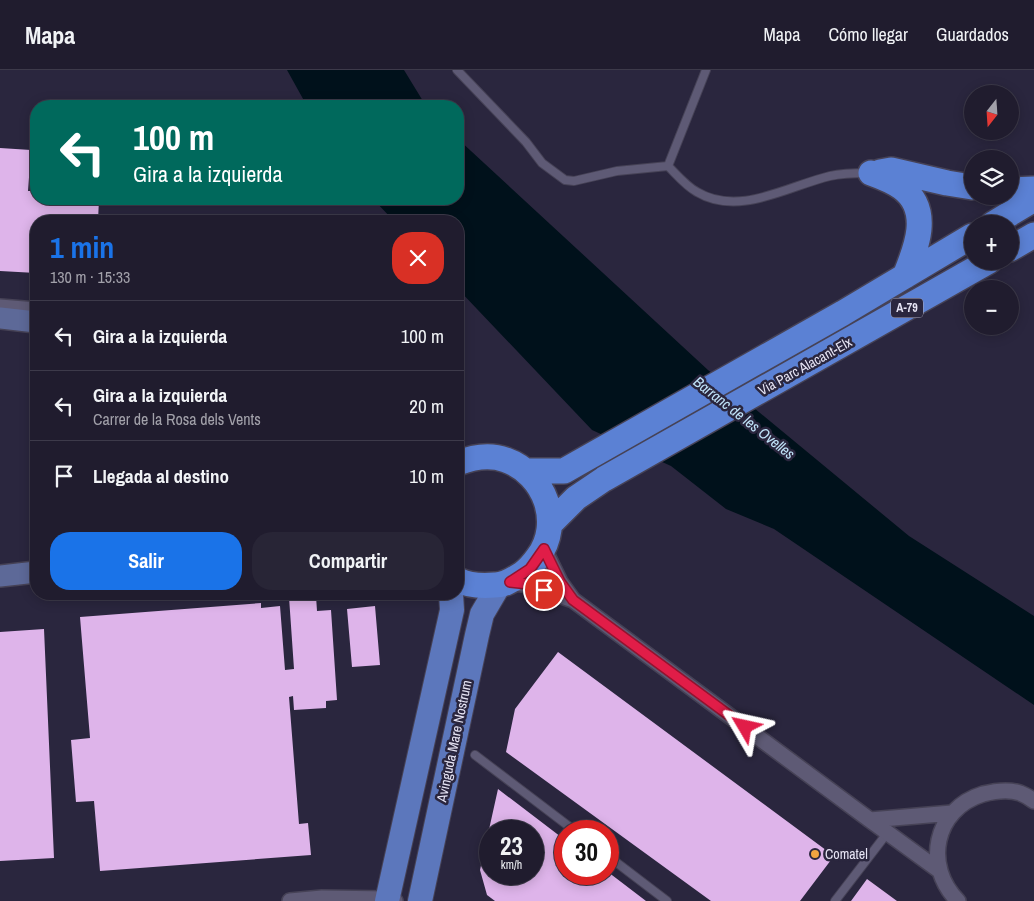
<!DOCTYPE html>
<html lang="es">
<head>
<meta charset="utf-8">
<style>
  :root { --surface:#201c2e; --page:#282536; --text:#f1f3f6; --muted:#a2a1aa; --line:#3d3a4a; --accent:#1a73e8 }
  body { margin:0; font-family:"Archivo Narrow",sans-serif; background:var(--page); color:var(--text); height:100vh; display:flex; flex-direction:column; font-size:19px; white-space:nowrap }
  * { box-sizing:border-box; margin:0 }
  p { font-size:16px; color:var(--muted) }
  .icon { flex:none; width:28px; height:28px; fill:none; stroke:currentColor; stroke-width:2; stroke-linecap:round; stroke-linejoin:round }
  .map { position:relative; flex:1; overflow:hidden }
  .details { position:absolute; left:30px; top:145px; width:434px; height:385px; display:flex; flex-direction:column; background:var(--surface); border-radius:20px; box-shadow:0 2px 12px #0003,0 0 0 1px var(--line) }
  .details>* { flex:none }
  .guide { position:absolute; left:30px; top:30px; width:434px; height:105px; border-radius:20px; box-shadow:0 2px 12px #0003,0 0 0 1px var(--line); background:#00695c; color:#fff; overflow:hidden }
  .needle { width:32px; rotate:197deg }
  .fabs { position:absolute; left:964px; top:15px; display:grid; gap:10px }
  .fabs a { display:grid; place-items:center; width:55px; height:55px; border-radius:50%; background:var(--surface); box-shadow:0 2px 12px #0003,0 0 0 1px var(--line); font-size:25px }
  .speed { position:absolute; left:479px; top:750px; display:flex; gap:10px; font-size:25px; font-weight:700; text-align:center }
  .speed>* { display:grid; place-content:center; width:65px; height:65px; border-radius:50%; background:var(--surface); box-shadow:0 2px 12px #0003,0 0 0 1px var(--line); line-height:1 }
  .speed small { font-size:12px; font-weight:400 }
  .speed .limit { border:8px solid #d22; background:#fff; color:#111 }
  .pin { position:absolute; display:grid; place-items:center; width:42px; height:42px; color:#fff; margin:-21px; border:2px solid #fff; border-radius:50%; box-shadow:0 1px 5px #0007 }
  .me { position:absolute; width:55px; margin:-28px; rotate:306deg; stroke-linejoin:round; filter:drop-shadow(0 0 4px #0008) }
  .turn { display:flex; align-items:center; gap:18px; height:105px; padding:0 20px; font-size:22px }
  .turn .icon { width:65px; height:65px; stroke-width:2.5 }
  .turn b { display:block; font-size:35px; line-height:42px }
  .round { display:grid; place-items:center; flex:none; width:52px; height:52px; border-radius:20px; background:var(--page) }
  .overview { display:flex; align-items:center; justify-content:space-between; height:85px; padding:0 20px }
  h1 { font-size:30px; font-weight:800; line-height:38px; color:var(--accent) }
  .button { display:flex; gap:10px; margin-top:auto; padding:10px 20px }
  .button a { flex:1; height:58px; border-radius:20px; background:var(--accent); color:#fff; font-size:20px; font-weight:800; line-height:58px; text-align:center }
  .button a+a { background:var(--page); color:var(--text) }
  ul { padding:0; list-style:none }
  li { display:flex; align-items:center; gap:15px; height:70px; padding:0 20px; border-top:1px solid var(--line) }
  li div { flex:1 }
  li b { display:block; font-size:19px }
  li em { font-style:normal }
  header { display:flex; align-items:center; gap:30px; box-sizing:border-box; height:70px; padding:0 25px; background:var(--surface); border-bottom:1px solid var(--line) }
  header strong { font-size:24px }
  nav { display:flex; gap:28px; margin-inline-start:auto; font-size:18px }
  .map>svg:first-child { display:block }
</style>
</head>
<body>
<header>
<strong>Mapa</strong>
<nav><a>Mapa</a><a>Cómo llegar</a><a>Guardados</a></nav>
</header>
<div class="map">
<svg width="1034" height="831" viewBox="0 0 1034 831">
  <rect width="100%" height="100%" fill="#2a263e"/>
  <path fill="#00111b" d="M287,0H404L426,36H307Z
    M458,69L708,300L909,466L1034,546V635L774,459L726,439L671,396L592,360L458,219V151H394L373,129H458Z"/>
  <path fill="#deb4ea" fill-rule="evenodd" d="M0,78L31,80L28,121H36V129H99L98,151H36V203L0,201Z
    M316,526L317,541L331,540L337,630L326,631V638L294,640L293,626L289,627L299,754L308,753L311,785L100,801L94,731L76,732L71,670L90,668L80,547L261,533V538L280,536L285,600L294,599L289,527Z
    M375,536L380,595L352,597L347,539Z
    M44,559L54,788L0,791V562Z
    M558,582L834,786L800,831H711L506,682L515,639Z
    M498,719L565,770V804H608V802L646,831H495L487,825L480,800ZM490,761H532V804H490Z
    M867,809L897,831H851Z"/>
  <g fill="none" stroke-linecap="round" stroke-linejoin="round">
    <defs>
      <path id="service" d="M457,0L526,72L542,93L565,110L574,111L617,101L668,96
        M668,96C677,105 686,116 697,122C739,147 788,116 830,106C843,103 855,103 868,103
        M668,96L706,0
        M475,685L575,761
        M608,786L667,831
        M835,831L888,762"/>
      <path id="minor" d="M0,237L36,240
        M544,479L560,512L573,530L870,750
        M510,512L529,515L573,530
        M940,801L870,750L952,743
        M290,831L322,828L388,829L395,831
        M958,831C923,796 934,739 983,724C995,721 1008,719 1020,723C1025,725 1030,728 1034,731"/>
      <path id="secondary" d="M0,248L36,252
        M0,506L36,502"/>
      <path id="primary" d="M387,831L452,540L451,524
        M420,831L477,565L482,544L499,515"/>
      <path id="trunk" d="M880,102L891,100L947,113L972,117
        M871,103C882,107 893,111 902,118C932,140 916,179 905,206
        M1010,120L1034,119
        M993,154L1034,129
        M1010,179L1034,165
        M458,393C473,387 490,384 506,390C545,404 563,453 538,487C533,494 529,499 522,504C513,509 506,515 495,515C482,516 469,516 458,510
        M526,401H564L843,243L972,166
        M550,454L576,428L604,409L989,191"/>
    </defs>
    <use href="#service" stroke="#464256" stroke-width="10"/>
    <use href="#minor" stroke="#464256" stroke-width="18"/>
    <use href="#secondary" stroke="#464256" stroke-width="24"/>
    <use href="#primary" stroke="#464256" stroke-width="26"/>
    <use href="#trunk" stroke="#464256" stroke-width="28"/>
    <use href="#service" stroke="#5e5a75" stroke-width="8"/>
    <use href="#minor" stroke="#5e5a75" stroke-width="15"/>
    <use href="#secondary" stroke="#5d6998" stroke-width="21"/>
    <use href="#primary" stroke="#5c77bc" stroke-width="24"/>
    <use href="#trunk" stroke="#5b81d4" stroke-width="25"/>
  </g>
  <g fill="none" stroke-linecap="round" stroke-linejoin="round">
    <defs>
      <path id="route" d="M544,520L529,514L510,512L530,499L544,479L560,512L573,530L745,657"/>
    </defs>
    <use href="#route" stroke="#92132f" stroke-width="12"/>
    <use href="#route" stroke="#e11d48" stroke-width="9"/>
  </g>
  <circle fill="#f2a541" stroke="#2a263e" stroke-width="2" cx="815" cy="784" r="5"/>
  <g text-anchor="middle" stroke-width="5" stroke-linejoin="round" paint-order="stroke">
    <rect fill="#2a263e" stroke="#aeacbe" stroke-width="1" x="891" y="228.5" width="32" height="19" rx="4"/>
    <g font-size="12" font-weight="bold" fill="#e7e5f5">
      <text x="907" y="242">A-79</text>
    </g>
    <g font-size="14" fill="#e7e5f5" stroke="#2a263e">
      <text transform="translate(805 296) rotate(-29)" y="5">Via Parc Alacant-Elx</text>
      <text transform="translate(454 671) rotate(-78)" y="5">Avinguda Mare Nostrum</text>
    </g>
    <g font-size="14" fill="#e7e5f5" stroke="#2a263e" text-anchor="start">
      <text x="825" y="789">Comatel</text>
    </g>
    <g font-size="15" font-style="italic" fill="#c0e3f9" stroke="#2a263e">
      <text transform="translate(744 348) rotate(38)" y="5">Barranc de les Ovelles</text>
    </g>
  </g>
</svg>
<div class="fabs">
<a><svg class="needle" viewBox="-14 -14 28 28"><path d="M0-13l5 13h-10z" fill="#e53935"/><path d="M0 13l5-13h-10z" fill="#a2a1aa"/></svg></a>
<a><svg class="icon" aria-label="layers" viewBox="0 0 24 24"><path d="M12 4l9 5-9 5-9-5zM3 14l9 5 9-5"/></svg></a>
<a>+</a>
<a>−</a>
</div>
<div class="speed"><div>23<small>km/h</small></div><div class="limit">30</div></div>
<div class="pin" style="left:544px;top:520px;background:#d93025"><svg class="icon" aria-label="arrive" viewBox="0 0 24 24"><path d="M6 21V4h12l-3 4 3 4H6"/></svg></div>
<svg class="me" style="left:745px;top:657px" viewBox="-20 -20 40 40"><path d="M0-17L14 15 0 8-14 15z" fill="#e11d48" stroke="#fff" stroke-width="4"/></svg>
<div class="guide">
<div class="turn"><svg class="icon" aria-label="left" viewBox="0 0 24 24"><path d="M17 20v-9H6M10 6l-5 5 5 5"/></svg><div><b>100 m</b>Gira a la izquierda</div></div>
</div>
<section class="details">
<div class="overview"><div><h1>1 min</h1><p>130 m · 15:33</p></div><a class="round" style="background:#d93025;color:#fff"><svg class="icon" aria-label="close" viewBox="0 0 24 24"><path d="M6 6l12 12M18 6L6 18"/></svg></a></div>
<ul>
<li><svg class="icon" aria-label="left" viewBox="0 0 24 24"><path d="M17 20v-9H6M10 6l-5 5 5 5"/></svg><div><b>Gira a la izquierda</b></div><em>100 m</em></li>
<li><svg class="icon" aria-label="left" viewBox="0 0 24 24"><path d="M17 20v-9H6M10 6l-5 5 5 5"/></svg><div><b>Gira a la izquierda</b><p>Carrer de la Rosa dels Vents</p></div><em>20 m</em></li>
<li><svg class="icon" aria-label="arrive" viewBox="0 0 24 24"><path d="M6 21V4h12l-3 4 3 4H6"/></svg><div><b>Llegada al destino</b></div><em>10 m</em></li>
</ul>
<div class="button"><a>Salir</a><a>Compartir</a></div>
</section>
</div>
</body>
</html>
